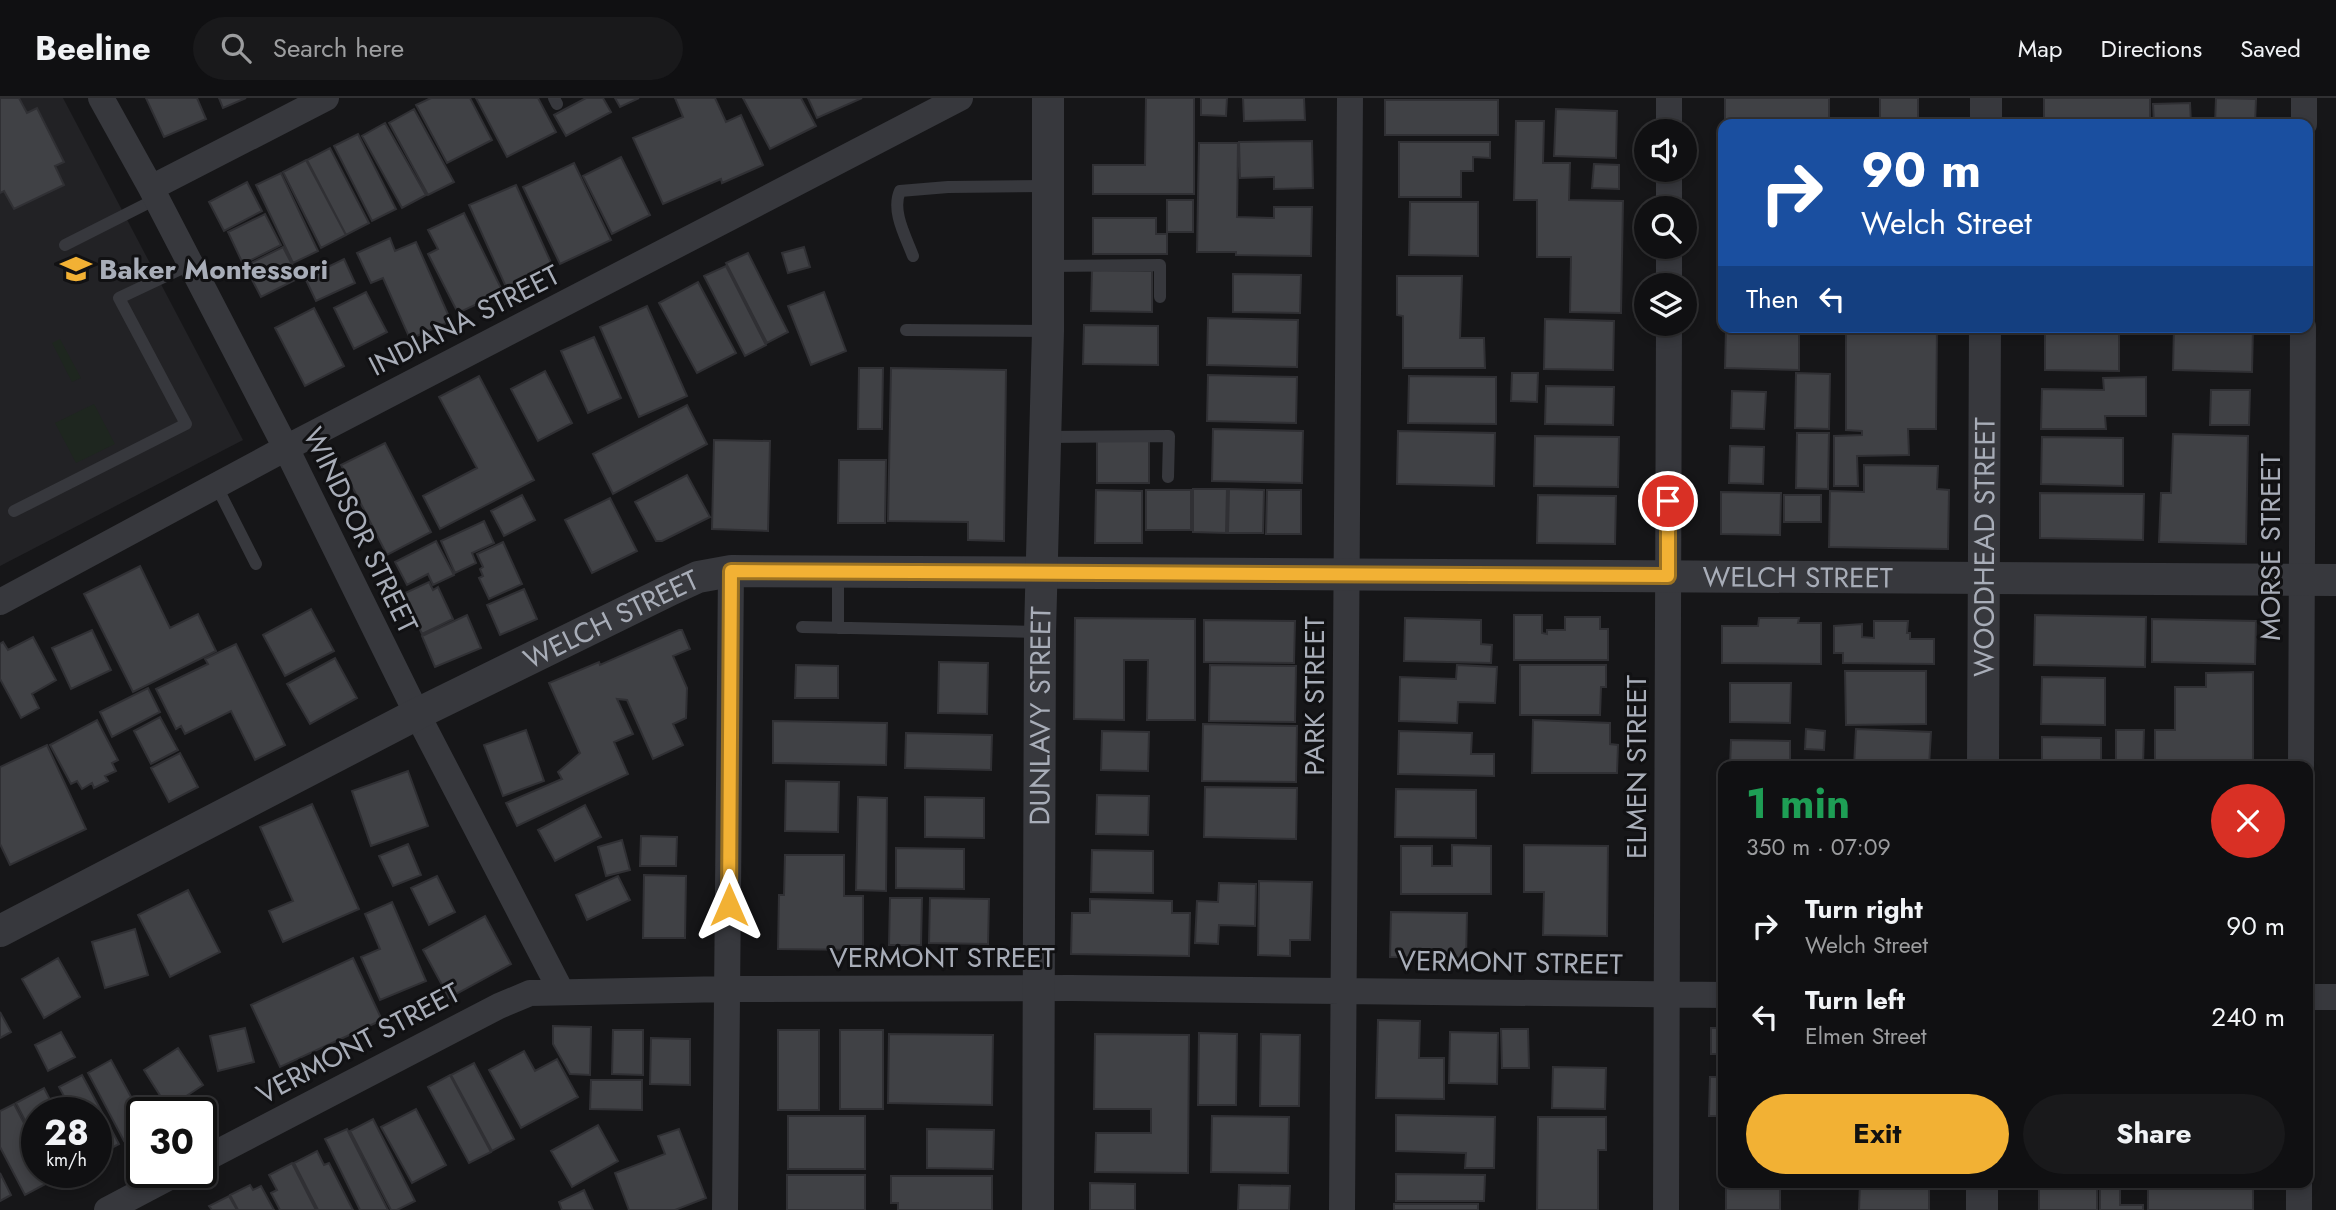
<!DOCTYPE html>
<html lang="en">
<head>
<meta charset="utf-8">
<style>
  :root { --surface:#101012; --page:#19191b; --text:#f1f3f6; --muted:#9c9d9f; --line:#303032; --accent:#f2b134 }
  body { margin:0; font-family:Jost,sans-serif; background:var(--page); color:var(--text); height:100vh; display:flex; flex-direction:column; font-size:26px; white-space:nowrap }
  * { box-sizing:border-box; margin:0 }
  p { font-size:23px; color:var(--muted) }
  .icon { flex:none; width:38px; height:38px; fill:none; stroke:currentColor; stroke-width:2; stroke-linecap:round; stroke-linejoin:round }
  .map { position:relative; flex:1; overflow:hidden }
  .side { position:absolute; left:1718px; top:663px; width:595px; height:427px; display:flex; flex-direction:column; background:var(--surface); border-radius:14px; box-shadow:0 4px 10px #0003,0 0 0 2px var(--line) }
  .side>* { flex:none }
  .banner { position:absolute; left:1718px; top:21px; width:595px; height:214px; border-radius:14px; box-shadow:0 4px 10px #0003,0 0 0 2px var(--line); background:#1a4fa0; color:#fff; overflow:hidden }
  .tools { position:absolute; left:1634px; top:21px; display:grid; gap:14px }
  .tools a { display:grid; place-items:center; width:63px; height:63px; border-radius:50%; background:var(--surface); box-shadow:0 4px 10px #0003,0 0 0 2px var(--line); font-size:35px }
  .speed { position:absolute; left:21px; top:999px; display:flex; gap:14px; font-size:35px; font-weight:700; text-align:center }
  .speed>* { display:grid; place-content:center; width:91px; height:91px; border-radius:50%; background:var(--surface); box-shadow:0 4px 10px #0003,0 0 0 2px var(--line); line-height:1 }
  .speed small { font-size:18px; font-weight:400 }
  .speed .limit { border:4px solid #111; border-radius:10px; background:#fff; color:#111 }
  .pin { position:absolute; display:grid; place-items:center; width:60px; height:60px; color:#fff; margin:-30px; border:4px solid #fff; border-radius:50%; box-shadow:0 2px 7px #0007 }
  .me { position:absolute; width:77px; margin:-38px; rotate:0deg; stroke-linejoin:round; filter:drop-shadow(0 0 5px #0008) }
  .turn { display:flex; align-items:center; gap:24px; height:147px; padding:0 28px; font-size:32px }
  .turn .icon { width:91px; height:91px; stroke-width:2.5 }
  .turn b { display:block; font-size:49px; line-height:60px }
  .then { display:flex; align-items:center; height:66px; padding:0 28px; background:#0003; gap:14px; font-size:26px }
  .round { display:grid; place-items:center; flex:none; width:74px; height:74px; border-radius:37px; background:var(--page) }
  .summary { display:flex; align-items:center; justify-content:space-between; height:119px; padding:0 28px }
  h1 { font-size:42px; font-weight:700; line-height:52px; color:#1e9e55 }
  .action { display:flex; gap:14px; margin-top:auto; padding:14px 28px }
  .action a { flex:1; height:80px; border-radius:42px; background:var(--accent); color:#111; font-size:28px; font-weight:700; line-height:80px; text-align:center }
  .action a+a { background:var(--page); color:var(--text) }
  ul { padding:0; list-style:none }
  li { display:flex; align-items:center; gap:21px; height:91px; padding:0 28px }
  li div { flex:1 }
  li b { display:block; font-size:26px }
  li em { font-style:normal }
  header { display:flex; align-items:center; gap:42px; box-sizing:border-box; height:98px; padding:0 35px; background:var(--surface); border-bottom:2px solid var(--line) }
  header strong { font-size:33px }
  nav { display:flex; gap:38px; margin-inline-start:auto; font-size:24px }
  .search { width:490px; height:63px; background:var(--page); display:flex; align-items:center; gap:18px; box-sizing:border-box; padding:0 24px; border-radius:38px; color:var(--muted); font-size:26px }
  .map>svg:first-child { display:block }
</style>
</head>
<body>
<header>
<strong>Beeline</strong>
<div class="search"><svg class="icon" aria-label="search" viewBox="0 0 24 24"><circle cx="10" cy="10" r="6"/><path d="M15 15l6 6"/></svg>Search here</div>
<nav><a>Map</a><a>Directions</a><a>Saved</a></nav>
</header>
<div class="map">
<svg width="2336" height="1112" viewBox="0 0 2336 1112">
  <rect width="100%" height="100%" fill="#161618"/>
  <path fill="#222225" d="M0,0H63L243,342L0,468Z"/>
  <path fill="#1e261f" d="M60,241L81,280L72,284L52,245Z
    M94,306L115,346L76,365L55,325Z"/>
  <path fill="#404145" stroke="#303034" stroke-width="2" d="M0,0H19L27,15L37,10L64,64L55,68L64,87L14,111L4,93L0,95Z
    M146,0H197L206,21L164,39Z
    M219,0H246L223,10Z
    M431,0H470L492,42L447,65L416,7Z
    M476,0H538L556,34L507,59Z
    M586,0H603L611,14L566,38L554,17Z
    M615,0H639L620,9Z
    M675,0H715L726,24L741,17L763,67L722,85L721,81L663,106L633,40L683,19Z
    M743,0H801L816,28L770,51Z
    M808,0H862L817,20Z
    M1146,0H1194V96H1093V67H1145Z
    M1201,0H1227L1226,18L1201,17Z
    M1243,0H1304L1305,22L1244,23Z
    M1725,0H1829V26H1725Z
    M1880,0H1918V26H1880Z
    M2044,0H2150V26H2044Z
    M2216,0L2256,1L2255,26H2215Z
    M1385,2H1498V37H1385Z
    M2190,5L2191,26L2154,25L2153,6Z
    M414,11L454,84L428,97L389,25Z
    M1556,11L1617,13L1616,60L1554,58Z
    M1516,23H1544L1543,65H1570L1569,102L1623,103L1621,215L1570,214L1571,159H1537V102H1514Z
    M385,25L426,97L402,110L362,38Z
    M358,36L396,111L372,123L334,48Z
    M1312,43L1313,90L1274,91V79L1240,80L1239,44Z
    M1399,44H1490V60L1473,59V73H1461V99H1399Z
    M1199,45H1238L1237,119L1274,120V109H1312L1311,158L1236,157V154H1197Z
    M330,50L369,125L346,137L307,62Z
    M621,59L650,117L612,136L583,78Z
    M306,62L346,137L321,150L283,74Z
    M574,65L611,142L560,166L523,89Z
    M1594,66L1619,67V91L1592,90Z
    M281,75L318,153L293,165L256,87Z
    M247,84L262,113L224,133L209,104Z
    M516,87L553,169L506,189L469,107Z
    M1167,102H1193V134H1167Z
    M1410,104H1478V158L1409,157Z
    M464,115L503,194L458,215L428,156L438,151L428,132Z
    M265,116L281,147L243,166L228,134Z
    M1093,120H1156V136H1167V156H1093Z
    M390,140L395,153L416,144L451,223L410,241L383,180L371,185L357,155Z
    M283,149L299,180L261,199L245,168Z
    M804,149L810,169L788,175L782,155Z
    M748,155L788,234L767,245L726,165Z
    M344,161L355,185L316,203L305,180Z
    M726,168L766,247L745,258L704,178Z
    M1092,172L1152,173V214L1091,213Z
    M1233,176L1301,177L1300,215L1233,214Z
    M1397,178H1462L1460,240H1484L1485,270H1403V218L1397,217Z
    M698,184L736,255L697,275L659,205Z
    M366,194L387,234L354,251L334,210Z
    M824,194L846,253L811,267L788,208Z
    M647,208L687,298L639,319L600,229Z
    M314,210L344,268L305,288L275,230Z
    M1208,220L1298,222L1297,269L1207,267Z
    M1545,221L1614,223L1613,272L1544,271Z
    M1084,227L1158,228V267L1083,266Z
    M1846,229H1937L1936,331H1908L1909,357L1857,358L1858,388H1834V338L1862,337V333L1846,332Z
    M2045,229H2119V273L2045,272Z
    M2174,229H2253L2252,274L2173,272Z
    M1726,231L1799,233V272L1725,270Z
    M594,239L621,300L588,315L561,253Z
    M859,270H883L882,331H858Z
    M891,270L1006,272L1004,443L968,442V424L888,423Z
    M545,273L572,325L538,343L511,291Z
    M1512,275H1538L1537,304L1511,303Z
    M1796,275L1830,276L1829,331L1795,330Z
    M1208,277L1297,279L1296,325L1207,323Z
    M479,278L534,382L440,431L423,398L477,370L439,299Z
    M1409,278L1496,279V326L1408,325Z
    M2146,279V318H2105L2106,331H2041L2042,291L2104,292L2103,280Z
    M1546,288L1614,289L1613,327L1545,326Z
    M2211,292H2250L2249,327H2210Z
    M1732,293L1766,294L1764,331L1731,330Z
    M687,307L707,346L613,396L593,356Z
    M1213,331L1303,333L1302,385L1212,383Z
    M1398,333L1495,335L1494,388L1397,386Z
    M1797,335H1829L1828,391L1796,390Z
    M2173,336L2248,338L2246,446L2159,444L2161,395H2171Z
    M1535,338L1619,339L1618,389L1534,388Z
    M2042,339L2123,340V388L2041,386Z
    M714,342L770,343L768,433L712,431Z
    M1097,342L1149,343V385H1097Z
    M385,345L431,434L387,457L341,367Z
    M1730,348L1764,349L1763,386L1729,385Z
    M839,362H886L885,425H838Z
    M1864,367L1938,368L1937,391L1949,392L1948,451L1829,449L1830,393L1864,394Z
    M687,377L710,419L662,443H656L635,404Z
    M1193,391H1227L1226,435L1193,434Z
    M1229,391L1264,392L1263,435H1228Z
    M1096,392L1142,393V445H1095Z
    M1146,392H1191V432H1146Z
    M1267,392H1301V436H1266Z
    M1721,394L1781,395L1780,437L1721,436Z
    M2040,395L2144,396L2143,442L2040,440Z
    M522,397L535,422L504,438L491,413Z
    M1538,397L1616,398L1615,446L1537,445Z
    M1784,397H1821V424H1784Z
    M610,400L637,453L592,475L565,422Z
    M484,423L494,445L472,455L476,465L455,475L441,443Z
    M436,443L454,477L433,487L428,476L407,487L395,464Z
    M503,444L522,486L489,501L479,480L483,478L480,471L483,469L477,456Z
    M140,468L170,530L198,516L216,553L133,594L84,496Z
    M429,484L433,492L438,489L453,521L422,536L403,496Z
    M524,491L537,521L500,537L487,507Z
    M311,511L334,553L285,578L263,537Z
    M467,517L481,550L435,569L422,538Z
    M1514,517H1542V535L1547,536V532H1565V519H1600V531H1608V562H1514Z
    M2035,517L2146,519L2145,569L2034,567Z
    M1075,520L1195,521V622H1147L1148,562H1124V622L1074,621Z
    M1405,520L1481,522V546L1492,547L1491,565L1404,563Z
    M1759,520H1799L1798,525H1821V566L1722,565V528H1758Z
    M2152,521L2256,523L2255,566L2152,564Z
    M1204,522L1295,523L1294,565L1204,564Z
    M1874,523H1908L1907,535H1910V541H1934V566L1843,565V555H1834V528L1862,526V539L1874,540Z
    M92,532L111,572L71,591L52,550Z
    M679,532H682L690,551L673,558L687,590L686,620L673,626L683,647L653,661L627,602L617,601L633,636L614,644L628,676L517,728L506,705L562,681L558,674L580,655L549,585L599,564L600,567Z
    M33,539L56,582L32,596L39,610L21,620L0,581V546L3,544L8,552Z
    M236,546L285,647L255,662L231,613L185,636L181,628L176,631L156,591L208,566L205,561Z
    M335,560L357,600L310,626L287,586Z
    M939,564L988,565L987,616L938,615Z
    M796,567L838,568V600H795Z
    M1210,567L1296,568L1295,624L1209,623Z
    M1457,567L1497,569L1495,605L1458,604L1457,625L1399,623L1400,579L1456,581Z
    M1520,567H1606V589H1601L1600,617H1520Z
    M1845,573H1926V626L1846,627Z
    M2253,574V668H2155V632H2175V589H2206V575Z
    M2042,579L2105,580V627L2041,626Z
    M1730,585H1791L1790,625L1730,624Z
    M148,590L160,614L112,639L100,614Z
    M160,619L178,652L151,666L134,633Z
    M97,622L118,662L112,665L116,673L105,678L108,683L94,690L92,685L82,691L77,683L71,686L50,647Z
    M1533,622L1610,625V646L1618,647L1617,675H1532Z
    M773,623L887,625L886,667L773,665Z
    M1203,626L1297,628L1296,684L1202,683Z
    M1806,631L1825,633L1824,652L1805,651Z
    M1856,631L1931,634L1929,668H1854Z
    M526,632L544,683L503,698L484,647Z
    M2116,632H2144L2143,667L2116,666Z
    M1102,633L1149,634L1148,673L1101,672Z
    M1399,633L1472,635L1471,656H1494V678L1398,676Z
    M906,635L992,637L991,672L905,670Z
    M2042,639L2101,640V668H2042Z
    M1731,642L1790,643V668H1730Z
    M47,647L86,731L10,767L0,746V669Z
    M180,655L198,689L169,704L151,670Z
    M408,673L428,728L371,748L352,693Z
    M786,683L839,684L838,734L785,733Z
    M1205,689L1297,690L1296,741L1204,739Z
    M1396,691L1476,692V740L1395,739Z
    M1097,697L1149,698L1148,737L1096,736Z
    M858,699L887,700L886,793L856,792Z
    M925,699L984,700V740L925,739Z
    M312,706L359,811L283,844L269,813L293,803L260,729Z
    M585,707L601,739L555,763L538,732Z
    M641,738L677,739L676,768H640Z
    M622,742L630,772L606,778L598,749Z
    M1719,745H1724V804H1718Z
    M408,746L421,777L393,788L379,758Z
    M1452,747L1491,748V796H1401V748H1432V768H1452Z
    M1524,747L1608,748L1607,838L1543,837L1544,794H1524Z
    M896,750L964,751V791L896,790Z
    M1092,752L1153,753V795L1091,794Z
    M785,757H844V798H863V852L778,851L779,797H784Z
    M644,777L686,778L685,840H643Z
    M437,778L455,814L429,827L411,790Z
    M618,778L630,802L587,822L576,797Z
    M1259,783L1312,784L1310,842H1290V858L1258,857Z
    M1219,785L1256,786L1255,828L1219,827L1218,846L1195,845L1197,803L1218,804Z
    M188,792L220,854L170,879L138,817Z
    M890,800H922L921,847H889Z
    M930,800L989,801L988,846L929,845Z
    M1090,801L1172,803V815H1190L1189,858L1071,856L1072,815H1090Z
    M392,804L426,883L380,902L361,859L380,851L365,816Z
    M1391,814L1467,815L1466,860L1390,859Z
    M485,818L511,866L449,900L423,852Z
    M135,831L148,877L105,890L92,844Z
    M58,860L80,899L44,920L22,881Z
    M353,860L382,922L280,969L251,907Z
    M0,914L11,934L0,940Z
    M1378,922L1420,923L1419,960H1444V1001L1376,1000Z
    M553,928L591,929L590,977L570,976L553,946Z
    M245,930L254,964L218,973L210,938Z
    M1711,930H1724V956H1711Z
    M1501,931H1528L1529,970H1502Z
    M613,932H643V977L612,976Z
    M778,932H819V1012H778Z
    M840,932H883V1011H840Z
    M61,934L75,959L48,973L35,947Z
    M1450,934L1498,935L1497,986L1449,985Z
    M1199,935L1237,936L1236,1007H1198Z
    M889,936L993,937L992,1007L888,1005Z
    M1095,936L1189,937L1188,1075L1095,1074L1096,1035H1151V1011H1094Z
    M1261,936L1300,937L1299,1008H1260Z
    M651,940L690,941V987L650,986Z
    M178,950L203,987L168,1010L144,972Z
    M524,953L535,973L557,961L578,999L521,1030L489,972Z
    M111,962L142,1019V1034L124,1043L88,975Z
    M474,965L514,1041L492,1053L451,977Z
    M1553,969L1606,970L1605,1011L1552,1010Z
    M82,977L119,1046L96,1058V1015H73L59,989Z
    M450,977L491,1054L469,1065L428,989Z
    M1710,979H1724V1018H1709Z
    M591,982H642V1012L590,1011Z
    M44,990L57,1015H37V1046L16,1005Z
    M14,1006L37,1050V1074H49L53,1082L25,1097L0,1049V1013Z
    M416,1011L446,1067L412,1085L381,1029Z
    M1396,1017L1495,1019L1494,1070H1465L1466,1055L1396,1053Z
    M788,1018H865V1071H788Z
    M1212,1018L1289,1019L1288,1075L1211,1074Z
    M1538,1019H1606V1052H1598V1112H1537Z
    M373,1021L415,1103L397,1112H391L350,1033Z
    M598,1027L618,1063L572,1089L551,1053Z
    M347,1031L388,1112H360L325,1041Z
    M679,1031L706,1100L675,1112H629L615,1075L665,1056L658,1038Z
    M927,1031L994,1032L993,1071L927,1070Z
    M317,1053L324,1067L329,1065L353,1112H318L294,1065Z
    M292,1065L316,1112H280L271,1095L277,1092L269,1077Z
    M51,1074H68L55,1081Z
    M0,1075L11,1097L0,1103Z
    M1396,1076L1485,1077L1484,1103H1396Z
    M787,1077H865V1112H787Z
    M891,1078H992V1112H898V1105H891Z
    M1090,1085L1135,1086V1112H1090Z
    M1726,1085H1780V1112H1726Z
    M1860,1085H1929V1112H1859Z
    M2039,1085H2097V1112H2039Z
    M2148,1085H2253V1112H2148Z
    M250,1087L253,1092L261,1088L274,1112H238L230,1097Z
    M1239,1087L1290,1088L1289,1112H1238Z
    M2100,1090H2120V1107H2143V1112H2100Z
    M584,1092L593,1112H562L559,1104Z
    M229,1098L237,1112H212L209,1108Z
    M1394,1106H1478V1112H1394Z"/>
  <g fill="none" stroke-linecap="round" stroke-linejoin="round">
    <path stroke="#37383d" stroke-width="12" d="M554,0L557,6
      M65,147L156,101
      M913,158C906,139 891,113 900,93L948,89L1048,88
      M1048,168L1160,167V199
      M906,232L1048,233
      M1045,339L1169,338L1168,379
      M217,389L256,466
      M14,413L186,326L119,200L191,166
      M802,529L1040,534
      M838,530V474"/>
    <path stroke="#37383d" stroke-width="26" d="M101,0L151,90L286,350L417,616L561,893
      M2304,26V0
      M1669,33V0
      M151,90L326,0
      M1669,110V72
      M1669,187V149
      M0,504L286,350L960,0
      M2301,668L2303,229
      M2308,899H2336
      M201,1063L499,908L530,895L729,891L1071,890L1724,897
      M107,1112L179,1074
      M725,1112L731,473
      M1342,1112L1350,0
      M1666,1112L1669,226
      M2299,1112V1085"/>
    <g stroke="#37383d" stroke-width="32">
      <path d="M1986,26V0"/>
      <path id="s1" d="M1983,668L1985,229"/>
      <path id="s2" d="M0,833L417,616L670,492L698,479L731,473L2336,482"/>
      <path id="s3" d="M1038,1112L1040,534L1048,233V0"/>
      <path d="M1982,1112V1085"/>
    </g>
  </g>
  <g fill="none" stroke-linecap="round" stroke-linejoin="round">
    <defs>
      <path id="route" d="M729,807L731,473L1668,478V403"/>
    </defs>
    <use href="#route" stroke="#9d7322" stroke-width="18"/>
    <use href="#route" stroke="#f2b134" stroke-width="12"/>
  </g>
  <defs>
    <symbol id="school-bare" viewBox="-9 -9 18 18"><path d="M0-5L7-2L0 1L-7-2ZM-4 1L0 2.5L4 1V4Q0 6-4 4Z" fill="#f2b134" stroke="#111113" stroke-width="2.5" paint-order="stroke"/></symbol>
  </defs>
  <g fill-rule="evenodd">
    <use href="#school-bare" x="54" y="149" width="44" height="44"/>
  </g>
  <g text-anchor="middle" stroke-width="6" stroke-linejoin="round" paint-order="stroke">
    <g font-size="28" font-weight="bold" fill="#a8adb8" stroke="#111113" text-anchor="start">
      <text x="99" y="181">Baker Montessori</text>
    </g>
    <g font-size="28" fill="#a8adb8" stroke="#111113">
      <text transform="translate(464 222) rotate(-27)" y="10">INDIANA STREET</text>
      <text transform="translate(361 432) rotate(64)" y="10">WINDSOR STREET</text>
      <text dy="10" stroke="none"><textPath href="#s1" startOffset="219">WOODHEAD STREET</textPath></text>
      <text transform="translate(2270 449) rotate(-90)" y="10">MORSE STREET</text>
      <text dy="10" stroke="none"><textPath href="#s2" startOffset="1883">WELCH STREET</textPath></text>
      <text dy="10" stroke="none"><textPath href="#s2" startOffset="686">WELCH STREET</textPath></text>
      <text transform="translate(1314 598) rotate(-90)" y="10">PARK STREET</text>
      <text dy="10" stroke="none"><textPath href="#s3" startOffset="494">DUNLAVY STREET</textPath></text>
      <text transform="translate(1636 669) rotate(-90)" y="10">ELMEN STREET</text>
      <text x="942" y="869">VERMONT STREET</text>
      <text transform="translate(1510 864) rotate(1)" y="10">VERMONT STREET</text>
      <text transform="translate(358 945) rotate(-28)" y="10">VERMONT STREET</text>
    </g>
  </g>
</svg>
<div class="tools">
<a><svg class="icon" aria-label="sound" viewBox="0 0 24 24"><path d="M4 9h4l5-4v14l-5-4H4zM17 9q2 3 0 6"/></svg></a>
<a><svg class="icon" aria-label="search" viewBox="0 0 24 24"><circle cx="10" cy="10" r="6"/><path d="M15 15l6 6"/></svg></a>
<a><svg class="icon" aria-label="layers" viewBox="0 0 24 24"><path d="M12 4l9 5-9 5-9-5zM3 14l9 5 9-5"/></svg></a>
</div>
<div class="speed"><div>28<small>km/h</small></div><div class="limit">30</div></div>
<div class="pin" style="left:1668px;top:403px;background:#d93025"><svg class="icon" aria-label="arrive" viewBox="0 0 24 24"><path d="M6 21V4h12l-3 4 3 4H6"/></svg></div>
<svg class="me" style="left:729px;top:807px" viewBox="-20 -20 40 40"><path d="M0-17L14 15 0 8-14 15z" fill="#f2b134" stroke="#fff" stroke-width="4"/></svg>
<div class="banner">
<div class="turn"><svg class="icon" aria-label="right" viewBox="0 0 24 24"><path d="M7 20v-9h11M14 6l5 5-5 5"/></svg><div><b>90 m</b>Welch Street</div></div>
<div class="then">Then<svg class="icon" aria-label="left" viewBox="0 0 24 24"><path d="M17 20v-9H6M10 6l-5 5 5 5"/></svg></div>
</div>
<section class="side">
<div class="summary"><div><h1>1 min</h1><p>350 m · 07:09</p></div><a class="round" style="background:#d93025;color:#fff"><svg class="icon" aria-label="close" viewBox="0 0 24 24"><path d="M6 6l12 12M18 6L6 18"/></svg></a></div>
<ul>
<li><svg class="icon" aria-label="right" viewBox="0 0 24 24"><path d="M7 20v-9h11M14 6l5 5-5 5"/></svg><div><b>Turn right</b><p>Welch Street</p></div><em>90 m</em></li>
<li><svg class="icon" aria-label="left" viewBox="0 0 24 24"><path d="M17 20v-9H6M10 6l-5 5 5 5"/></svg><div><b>Turn left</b><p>Elmen Street</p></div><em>240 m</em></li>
</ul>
<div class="action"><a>Exit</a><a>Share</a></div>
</section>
</div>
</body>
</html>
